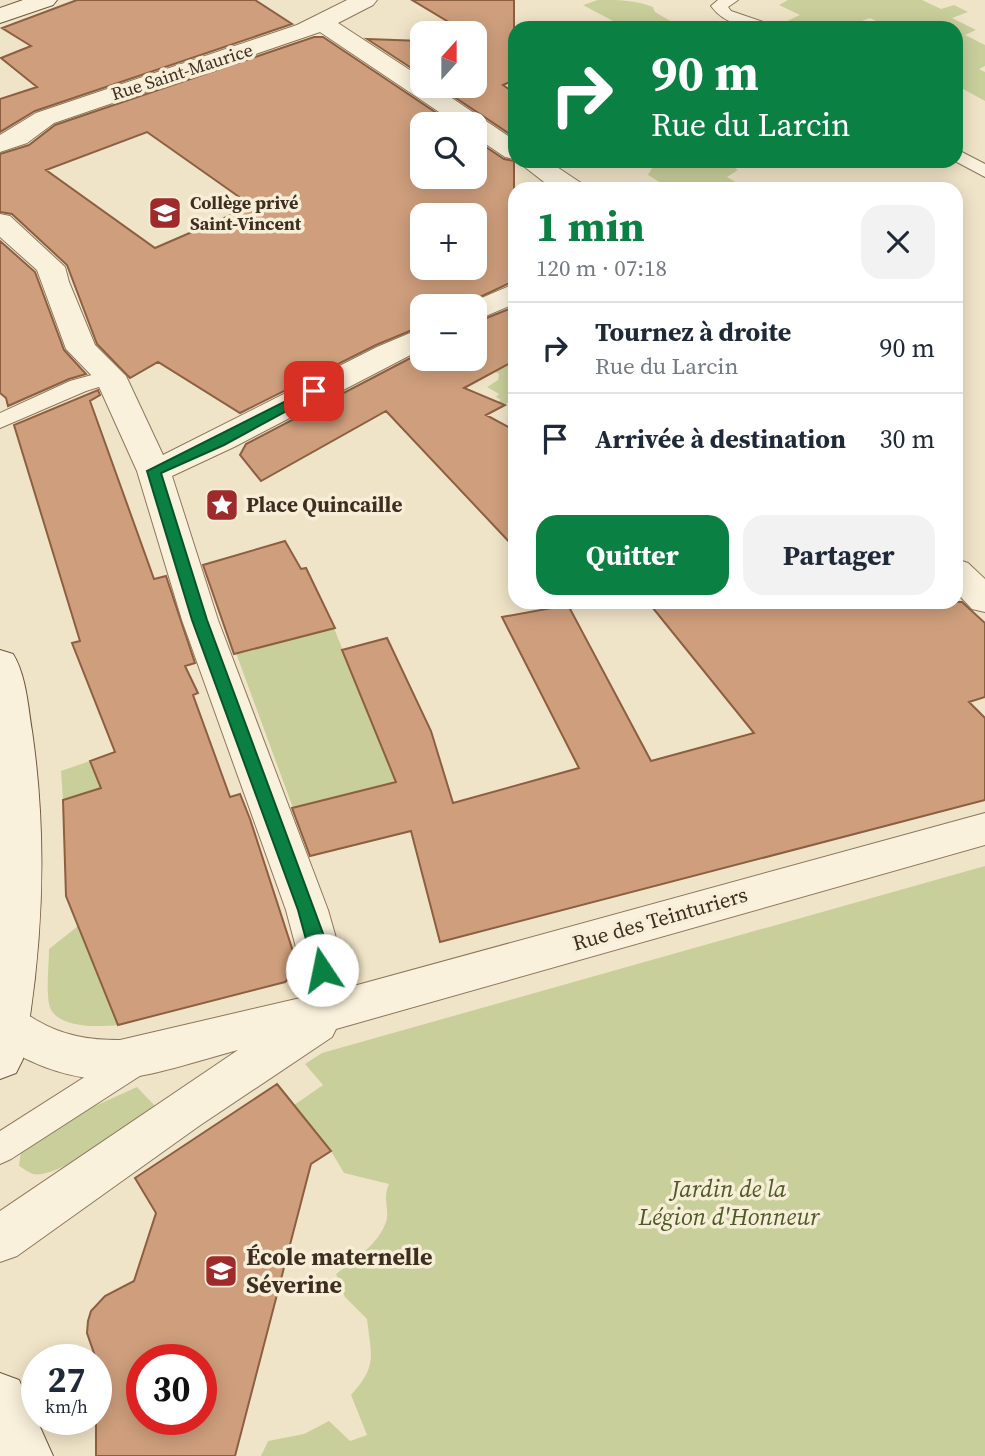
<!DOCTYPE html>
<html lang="fr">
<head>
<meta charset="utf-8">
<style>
  :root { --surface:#fff; --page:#f2f2f3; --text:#1f2937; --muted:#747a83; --line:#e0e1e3; --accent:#0b8043 }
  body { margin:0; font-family:"Source Serif 4",serif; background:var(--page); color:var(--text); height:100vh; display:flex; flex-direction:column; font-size:26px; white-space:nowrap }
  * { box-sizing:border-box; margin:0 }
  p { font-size:23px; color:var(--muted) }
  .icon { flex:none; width:38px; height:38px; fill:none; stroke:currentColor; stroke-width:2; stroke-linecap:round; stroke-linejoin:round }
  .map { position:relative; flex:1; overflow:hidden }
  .panel { position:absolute; left:508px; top:182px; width:455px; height:427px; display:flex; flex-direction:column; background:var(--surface); border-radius:21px; box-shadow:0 4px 18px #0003 }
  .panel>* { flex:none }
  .top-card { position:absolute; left:508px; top:21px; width:455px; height:147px; border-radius:21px; box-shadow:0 4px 18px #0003; background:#0b8043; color:#fff; overflow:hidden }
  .needle { width:46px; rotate:21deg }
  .tools { position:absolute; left:410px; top:21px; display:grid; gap:14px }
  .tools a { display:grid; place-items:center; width:77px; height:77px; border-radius:14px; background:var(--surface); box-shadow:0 4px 18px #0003; font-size:35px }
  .speed { position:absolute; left:21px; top:1344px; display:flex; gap:14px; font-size:35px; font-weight:700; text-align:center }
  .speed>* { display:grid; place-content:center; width:91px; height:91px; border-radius:50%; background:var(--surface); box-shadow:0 4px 18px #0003; line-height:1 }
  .speed small { font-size:18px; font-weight:400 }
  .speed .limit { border:10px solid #d22; background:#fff; color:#111 }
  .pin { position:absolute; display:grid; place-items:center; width:60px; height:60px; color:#fff; margin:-30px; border-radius:14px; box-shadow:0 4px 10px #0006 }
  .me { position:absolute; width:77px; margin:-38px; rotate:349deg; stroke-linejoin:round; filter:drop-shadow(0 0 5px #0008) }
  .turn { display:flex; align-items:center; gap:24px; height:147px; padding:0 28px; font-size:32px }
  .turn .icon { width:91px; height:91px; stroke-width:2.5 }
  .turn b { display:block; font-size:49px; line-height:60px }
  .round { display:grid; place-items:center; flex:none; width:74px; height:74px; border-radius:21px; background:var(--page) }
  .head { display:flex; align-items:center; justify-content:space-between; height:119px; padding:0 28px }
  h1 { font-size:42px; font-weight:700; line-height:52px; color:var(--accent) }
  .button { display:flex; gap:14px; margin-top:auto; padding:14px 28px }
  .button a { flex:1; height:80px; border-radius:21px; background:var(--accent); color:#fff; font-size:28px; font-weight:700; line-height:80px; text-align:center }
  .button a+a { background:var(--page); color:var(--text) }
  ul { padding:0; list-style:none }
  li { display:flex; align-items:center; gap:21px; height:91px; padding:0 28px; border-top:2px solid var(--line) }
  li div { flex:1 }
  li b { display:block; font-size:26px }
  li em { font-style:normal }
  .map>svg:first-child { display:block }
</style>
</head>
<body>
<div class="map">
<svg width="985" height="1456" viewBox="0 0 985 1456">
  <rect width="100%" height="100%" fill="#f0e4c8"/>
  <path fill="#c9cf9b" d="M598,0C618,0 636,0 653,7L655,12L682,28H626L583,5Z
    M788,0H922L941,9L954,5L968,12L952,18L976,30L965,35L985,45V66L979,69L985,72V101L956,85V28H890L870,18L843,28H783V23L800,15L779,5Z
    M656,161H725L738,170L727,177L747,189H688L683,186L671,189L648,175Z
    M503,360L514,367V398L505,405L497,402L501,400L496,397L499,394L487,387L498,380L499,374L494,371Z
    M329,616L398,786L360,796L357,792L293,808L236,653Z
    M90,761L95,773L133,778L63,800L61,771Z
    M985,866V1456H261L268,1441L304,1434L329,1421L350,1441L367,1435L351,1395C378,1365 371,1356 367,1319L345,1297L336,1274C354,1260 378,1245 386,1222C390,1209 382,1199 389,1184L344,1173L331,1151L294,1105L323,1085L305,1064L322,1053Z
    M78,926L118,1025C99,1027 54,1029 49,1004C46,987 49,966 49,949Z
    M137,1087L155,1106C133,1122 59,1180 33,1174C29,1173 23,1168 19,1166L21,1151L64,1120Z"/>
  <path fill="#cf9f7d" stroke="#8d5f41" stroke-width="2" fill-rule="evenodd" d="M77,0H255L292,24L35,111L0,132V99L37,87L1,58L31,46L2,28Z
    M412,0H514V80L503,85L514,93V137L438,86H474V43L484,44L474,38V33H467Z
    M314,37H323L453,124H422V177H474V139L504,159L514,161V281L461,306H422V326L376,345L240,413L158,362L130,378L97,344L67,265L12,214L0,212V154L29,145L55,125ZM147,132L252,206L155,248L46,170ZM422,215H474V268H422Z
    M367,39L422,41V75Z
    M0,241L35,272L64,350L86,374L69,379L8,406L6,398L0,393Z
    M514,307V361L464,388L505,405L486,415L514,430V547L386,411L261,481L240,455L246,444L422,352V359H474V323Z
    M98,390L100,395L90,401L154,579L166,576L195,663L185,666L198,693L193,695L230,797L240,794L250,819L299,970L285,982L118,1025L66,896L63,800L101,788L90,761L115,752L72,643L80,641L14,425Z
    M285,541L301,569L306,568L335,628L234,654L203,565Z
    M648,602H962L985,623V697L969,702L985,718V800L440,942L411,831L310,856L292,808L396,782L342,650L387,638L431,731L453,803L579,768L502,617L568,605L651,761L754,733Z
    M277,1084L331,1151L311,1164L235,1456H96V1359L87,1333L88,1321L91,1311L105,1296L134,1281L156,1213L135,1178ZM142,1360H201V1419H142Z"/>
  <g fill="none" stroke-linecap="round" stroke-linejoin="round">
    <defs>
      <path id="lane" d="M718,0H738L728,7L731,11L769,24L771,27C750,31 724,24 711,6Z
        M956,149L985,164V177L955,161Z
        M110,370L118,371L121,376L118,381L86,391L0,428V413L70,381Z
        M138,1046L149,1050L153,1060L149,1070L11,1159L0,1164V1131L127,1050Z"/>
      <path id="street" d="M347,0H377L373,5L338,23L422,78V86H434L514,140V159L505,157L474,136V124H457L320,32L54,123L27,143L0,152V135L36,113L297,25Z
        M517,161H548L581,183L585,189H553Z
        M0,214L10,216L65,267L69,282L95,345L126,376L163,455L377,347L422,328V349L234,447L172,476L218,620L328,910L350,987L985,813V845L336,1029L332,1037L199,1126L17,1256L0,1262V1211L238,1050C139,1077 96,1101 0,1045V1009C12,1005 25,1013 36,1020C64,1036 88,1040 120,1040L309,996L286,910L182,620L137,471L96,380L66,349L37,270L0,237Z
        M514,284V304L474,321V306H463Z
        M956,559L968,563L985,579V612L972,609L956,592Z"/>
      <path id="secondary" d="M23,0H57L53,5L0,23V8Z
        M0,650L13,654C26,675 28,706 32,731C48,841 43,949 23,1059L16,1073L0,1079Z
        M0,1373L19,1380L53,1456H0Z"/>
    </defs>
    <use href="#lane" stroke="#8d765c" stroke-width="2"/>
    <use href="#street" stroke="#8d765c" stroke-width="2"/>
    <use href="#secondary" stroke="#6f573f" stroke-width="2"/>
    <use href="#lane" fill="#faf1dc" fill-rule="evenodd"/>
    <use href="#street" fill="#faf1dc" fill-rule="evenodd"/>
    <use href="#secondary" fill="#faf1dc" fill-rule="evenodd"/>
  </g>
  <path fill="#0b8043" stroke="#07532c" stroke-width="2" d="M314,387L320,391L318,394L224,445L161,473L207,620L328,947L331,970L328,976L322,978L316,976L298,910L192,620L147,471Z"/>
  <defs>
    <symbol id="school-square" viewBox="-11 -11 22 22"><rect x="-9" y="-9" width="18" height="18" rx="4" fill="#9e2a2b" stroke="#f7eed8"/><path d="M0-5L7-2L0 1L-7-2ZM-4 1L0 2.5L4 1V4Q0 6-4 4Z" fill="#fff"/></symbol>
    <symbol id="sight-square" viewBox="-11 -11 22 22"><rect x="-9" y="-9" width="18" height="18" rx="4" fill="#9e2a2b" stroke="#f7eed8"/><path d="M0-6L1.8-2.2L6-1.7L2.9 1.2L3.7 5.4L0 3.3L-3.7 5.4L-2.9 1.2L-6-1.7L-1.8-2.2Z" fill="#fff"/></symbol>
  </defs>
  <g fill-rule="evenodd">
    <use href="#school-square" x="146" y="194" width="38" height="38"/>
    <use href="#sight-square" x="203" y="486" width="38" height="38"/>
    <use href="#school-square" x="202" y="1252" width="38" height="38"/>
  </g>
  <g text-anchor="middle" stroke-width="7" stroke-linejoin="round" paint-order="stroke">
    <g font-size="18" fill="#3d2e20" stroke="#f7eed8">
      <text transform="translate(182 72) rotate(-18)" y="6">Rue Saint-Maurice</text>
    </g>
    <g font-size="18" font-weight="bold" fill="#3d2e20" stroke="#f7eed8" text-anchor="start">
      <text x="190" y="209">Collège privé<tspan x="190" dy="21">Saint-Vincent</tspan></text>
    </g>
    <g font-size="21" font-weight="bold" fill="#3d2e20" stroke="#f7eed8" text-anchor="start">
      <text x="246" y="512">Place Quincaille</text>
    </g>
    <g font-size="21" fill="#3d2e20" stroke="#f7eed8">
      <text transform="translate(660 919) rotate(-16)" y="7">Rue des Teinturiers</text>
    </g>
    <g font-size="24" font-style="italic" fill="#4d5a26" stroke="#f7eed8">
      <text x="729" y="1197">Jardin de la<tspan x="729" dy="28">Légion d'Honneur</tspan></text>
    </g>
    <g font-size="24" font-weight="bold" fill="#3d2e20" stroke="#f7eed8" text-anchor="start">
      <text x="246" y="1265">École maternelle<tspan x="246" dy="28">Séverine</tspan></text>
    </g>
  </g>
</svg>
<div class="tools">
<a><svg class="needle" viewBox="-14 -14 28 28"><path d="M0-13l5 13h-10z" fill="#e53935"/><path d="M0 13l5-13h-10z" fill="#747a83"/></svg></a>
<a><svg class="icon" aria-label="search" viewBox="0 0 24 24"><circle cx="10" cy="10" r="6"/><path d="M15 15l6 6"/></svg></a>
<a>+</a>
<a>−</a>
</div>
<div class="speed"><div>27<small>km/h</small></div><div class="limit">30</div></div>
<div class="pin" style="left:314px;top:391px;background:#d93025"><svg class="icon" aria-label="arrive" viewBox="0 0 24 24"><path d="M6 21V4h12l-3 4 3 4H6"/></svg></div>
<svg class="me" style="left:322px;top:970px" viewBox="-20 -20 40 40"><circle r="19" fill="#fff"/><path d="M0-13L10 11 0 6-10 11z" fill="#0b8043"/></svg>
<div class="top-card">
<div class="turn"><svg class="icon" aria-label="right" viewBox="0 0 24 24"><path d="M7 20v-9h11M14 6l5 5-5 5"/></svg><div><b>90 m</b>Rue du Larcin</div></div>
</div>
<section class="panel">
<div class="head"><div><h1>1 min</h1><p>120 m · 07:18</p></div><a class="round"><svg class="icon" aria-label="close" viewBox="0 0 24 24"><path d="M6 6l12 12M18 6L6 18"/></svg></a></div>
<ul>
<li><svg class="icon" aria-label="right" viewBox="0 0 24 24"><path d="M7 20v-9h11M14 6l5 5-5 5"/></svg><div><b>Tournez à droite</b><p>Rue du Larcin</p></div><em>90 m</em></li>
<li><svg class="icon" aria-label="arrive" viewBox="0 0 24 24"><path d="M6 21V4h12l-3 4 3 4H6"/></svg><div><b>Arrivée à destination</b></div><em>30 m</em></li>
</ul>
<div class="button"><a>Quitter</a><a>Partager</a></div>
</section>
</div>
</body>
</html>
